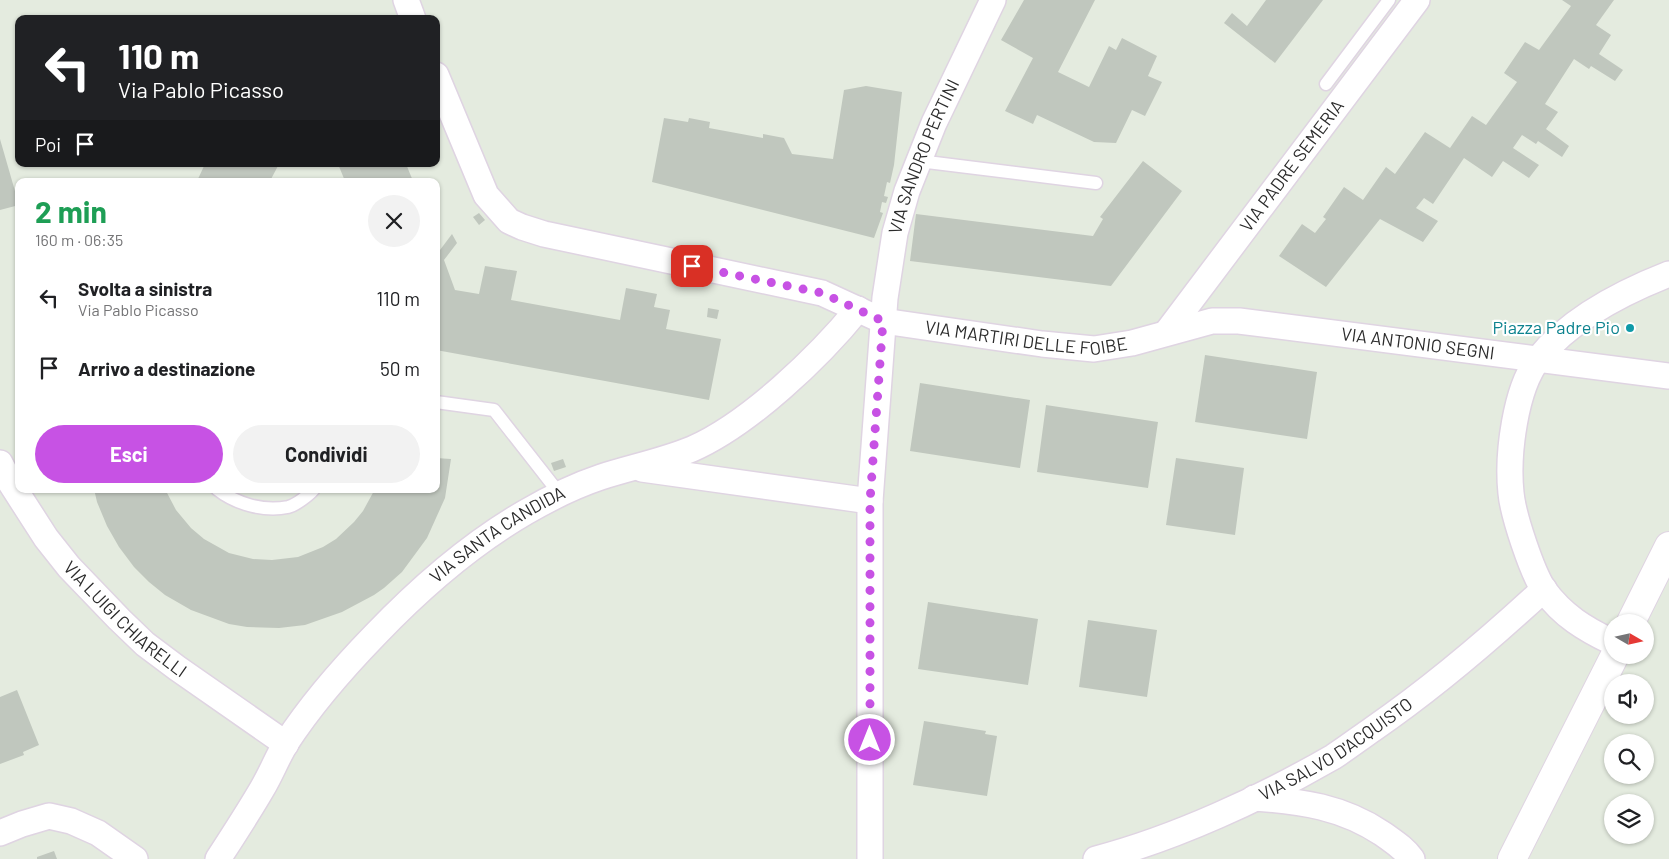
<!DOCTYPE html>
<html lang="it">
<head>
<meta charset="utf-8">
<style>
  :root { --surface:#fff; --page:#f2f2f2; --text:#202124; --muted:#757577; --accent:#c752e4 }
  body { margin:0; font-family:Barlow,sans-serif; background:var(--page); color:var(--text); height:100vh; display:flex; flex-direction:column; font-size:19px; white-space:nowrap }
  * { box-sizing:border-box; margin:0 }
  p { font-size:16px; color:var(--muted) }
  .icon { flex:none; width:28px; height:28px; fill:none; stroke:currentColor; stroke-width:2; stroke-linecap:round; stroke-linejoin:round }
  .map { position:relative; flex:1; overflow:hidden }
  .details { position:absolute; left:15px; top:178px; width:425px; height:315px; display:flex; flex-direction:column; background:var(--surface); border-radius:10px; box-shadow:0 1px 4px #0004 }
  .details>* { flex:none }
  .banner { position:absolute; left:15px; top:15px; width:425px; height:152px; border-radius:10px; box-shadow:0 1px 4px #0004; background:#202124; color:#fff; overflow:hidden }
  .needle { width:32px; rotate:99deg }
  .tools { position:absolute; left:1604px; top:614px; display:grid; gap:10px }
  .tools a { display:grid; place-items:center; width:50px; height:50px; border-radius:50%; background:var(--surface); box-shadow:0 1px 4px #0004; font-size:25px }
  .pin { position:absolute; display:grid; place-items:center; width:42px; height:42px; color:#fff; margin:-21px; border-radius:10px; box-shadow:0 2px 8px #0006 }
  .me { position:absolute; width:55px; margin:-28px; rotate:0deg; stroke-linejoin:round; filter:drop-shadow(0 0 4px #0008) }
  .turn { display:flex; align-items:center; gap:18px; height:105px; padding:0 20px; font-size:22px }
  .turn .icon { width:65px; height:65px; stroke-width:2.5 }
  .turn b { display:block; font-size:35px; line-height:42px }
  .then { display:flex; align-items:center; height:48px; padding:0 20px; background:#0003; gap:10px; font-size:19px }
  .round { display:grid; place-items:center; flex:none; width:52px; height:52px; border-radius:26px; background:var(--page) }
  .overview { display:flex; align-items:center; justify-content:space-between; height:85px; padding:0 20px }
  h1 { font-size:30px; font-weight:700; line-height:38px; color:#1e9e55 }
  .cta { display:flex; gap:10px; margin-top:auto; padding:10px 20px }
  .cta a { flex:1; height:58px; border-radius:30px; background:var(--accent); color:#fff; font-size:20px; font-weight:700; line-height:58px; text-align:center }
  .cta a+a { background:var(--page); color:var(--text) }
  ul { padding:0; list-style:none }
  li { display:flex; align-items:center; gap:15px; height:70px; padding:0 20px }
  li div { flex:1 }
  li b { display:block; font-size:19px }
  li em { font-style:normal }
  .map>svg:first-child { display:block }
</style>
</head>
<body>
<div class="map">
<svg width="1669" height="859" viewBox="0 0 1669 859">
  <rect width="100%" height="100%" fill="#e4ebdf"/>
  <path fill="#c0c7be" d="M1024,0H1095L1058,72L1089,87L1109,46L1116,50L1122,38L1157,56L1148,76L1162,82L1145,116L1132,110L1116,143L1094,142L1037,115L1033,124L1005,111L1033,58L1001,40Z
    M1266,0H1323L1275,63L1224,23L1232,13L1247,26Z
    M1562,0H1614L1596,25L1611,35L1599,54L1623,70L1615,81L1591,66L1589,69L1574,59L1545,104L1558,112L1546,129L1569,146L1562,157L1538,141L1536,144L1522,135L1513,148L1539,165L1529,178L1503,161L1492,177L1464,158L1433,204L1424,198L1416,208L1438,221L1423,242L1380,219L1326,287L1279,256L1302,224L1315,233L1326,219L1323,217L1344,187L1363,200L1386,167L1395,174L1425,132L1450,148L1472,116L1486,125L1517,82L1504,73L1525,42L1539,50L1571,6Z
    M866,86L902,92L894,165L890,183L887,182L884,196L888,197L886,203L882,202L880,212L883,213L874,238L652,182L664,118L688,122L689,118L710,122L709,128L763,138V134L784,138L792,154L833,159L844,90Z
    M0,139L19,205L0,210Z
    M1143,161L1182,191L1111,286L910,261L916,214L1093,236L1103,219L1100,217Z
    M205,164H279L270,181H197Z
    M338,164H406L413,181H345Z
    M479,213L485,220L479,225L473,217Z
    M452,234L457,243L444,260L455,290L479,294L485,266L517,271L511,300L620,320L626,288L657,294L654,307L670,310L666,329L721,339L709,400L436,350V242L440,250Z
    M708,308L719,310L717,319L707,317Z
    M1205,355L1317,372L1307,439L1195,422Z
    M920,383L1030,400L1020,468L910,451Z
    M1046,405L1158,422L1148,488L1037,472Z
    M436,458L451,459L445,498L427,538L402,572L384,588L374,595L342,612L305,625L279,628L247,627L229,624L191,610L165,595L149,582L134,567L119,547L107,526L97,502L94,489H165L176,510L191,528L204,539L229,553L253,559L272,560L298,557L323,547L336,539L354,522L363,511L375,489H436Z
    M1176,458L1244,468L1235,535L1166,525Z
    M563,459L566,467L554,471L551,463Z
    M928,602L1038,619L1028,685L918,669Z
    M1088,620L1157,630L1147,697L1079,687Z
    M17,690L39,745L23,752L24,755L0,764V697Z
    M924,721L986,731L985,734L997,736L987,796L913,785Z
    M54,851L57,859H37V857Z"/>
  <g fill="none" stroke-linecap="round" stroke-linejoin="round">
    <defs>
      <path id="service" d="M1326,84L1389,0
        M919,161L1096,183
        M436,402L494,410L559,493
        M217,489C236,504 264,512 288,507C296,505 309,495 314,489"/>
      <g id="minor">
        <path d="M406,0L413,19"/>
        <path id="s1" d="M436,75L486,195L509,221L522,227L544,234L822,293L883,321L1042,344L1094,349L1132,343L1212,321H1239L1669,376"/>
        <path id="s2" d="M1167,332L1417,0"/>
        <path id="s3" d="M0,463L10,482L46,538L69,567L119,619L145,644L177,668L286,744"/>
        <path d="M642,469L870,501"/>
        <path d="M1612,642C1585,629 1563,616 1544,590C1532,572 1513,515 1511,493C1507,455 1515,388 1539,358C1571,318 1623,292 1669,274"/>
        <path d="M1254,798C1301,801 1343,807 1383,834C1394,842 1404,848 1412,859"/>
        <path d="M0,833L22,824L49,816L71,821L98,833L135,859"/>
        <path id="s4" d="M218,859C233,836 248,813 262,789C271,774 277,758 286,743C312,703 342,669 375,635C420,588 469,545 526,512C550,498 574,486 601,477C632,467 663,461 692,449C749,424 819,357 858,309"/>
        <path id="s5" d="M870,859V501L885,298L895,233L907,191L934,123L993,0"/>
        <path id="s6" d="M1096,859C1176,838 1262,798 1333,757C1347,748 1360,738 1373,729C1434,687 1490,639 1544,589"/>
      </g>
      <path id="secondary" d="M1631,622L1669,546
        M1512,859L1615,655"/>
    </defs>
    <use href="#service" stroke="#dfd4e2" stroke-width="15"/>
    <use href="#minor" stroke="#dfd4e2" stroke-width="28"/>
    <use href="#secondary" stroke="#dfd4e2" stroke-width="30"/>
    <use href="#service" stroke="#fff" stroke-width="12"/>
    <use href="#minor" stroke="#fff" stroke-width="25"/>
    <use href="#secondary" stroke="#fff" stroke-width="28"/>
  </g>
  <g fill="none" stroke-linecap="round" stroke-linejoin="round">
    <path stroke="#c752e4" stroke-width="9" stroke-dasharray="0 16.2" d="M692,266L822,293L883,321L870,501V740"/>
  </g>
  <circle fill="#0f9aa8" stroke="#fff" stroke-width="2" cx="1630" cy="328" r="5"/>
  <g text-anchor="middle" stroke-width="4.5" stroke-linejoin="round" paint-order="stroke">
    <g font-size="18" fill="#2b2b2b" stroke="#fff">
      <text dy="6" stroke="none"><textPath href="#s5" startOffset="709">VIA SANDRO PERTINI</textPath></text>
      <text dy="6" stroke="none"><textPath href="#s2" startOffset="208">VIA PADRE SEMERIA</textPath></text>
      <text dy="6" stroke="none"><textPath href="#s1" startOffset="698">VIA MARTIRI DELLE FOIBE</textPath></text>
      <text dy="6" stroke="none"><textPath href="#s1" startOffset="1095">VIA ANTONIO SEGNI</textPath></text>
      <text dy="6" stroke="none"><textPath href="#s4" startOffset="434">VIA SANTA CANDIDA</textPath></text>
      <text dy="6" stroke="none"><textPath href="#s3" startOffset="202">VIA LUIGI CHIARELLI</textPath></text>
      <text dy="6" stroke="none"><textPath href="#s6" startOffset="265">VIA SALVO D'ACQUISTO</textPath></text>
    </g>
    <g font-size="18" fill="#0d838f" stroke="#fff" text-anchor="end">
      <text x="1620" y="334">Piazza Padre Pio</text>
    </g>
  </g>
</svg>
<div class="tools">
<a><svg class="needle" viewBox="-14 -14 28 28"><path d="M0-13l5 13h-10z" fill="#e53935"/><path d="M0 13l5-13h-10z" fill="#757577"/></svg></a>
<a><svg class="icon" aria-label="sound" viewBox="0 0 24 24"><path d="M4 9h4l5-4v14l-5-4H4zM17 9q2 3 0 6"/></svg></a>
<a><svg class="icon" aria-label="search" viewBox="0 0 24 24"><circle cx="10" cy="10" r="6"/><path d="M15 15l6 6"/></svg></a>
<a><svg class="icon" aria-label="layers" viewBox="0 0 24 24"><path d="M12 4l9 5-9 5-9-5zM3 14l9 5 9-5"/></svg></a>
</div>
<div class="pin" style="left:692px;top:266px;background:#d93025"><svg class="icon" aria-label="arrive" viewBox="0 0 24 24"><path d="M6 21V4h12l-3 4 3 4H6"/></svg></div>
<svg class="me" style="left:870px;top:740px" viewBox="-20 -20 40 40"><circle r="17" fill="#c752e4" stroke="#fff" stroke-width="3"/><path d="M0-11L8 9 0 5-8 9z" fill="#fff"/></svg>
<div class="banner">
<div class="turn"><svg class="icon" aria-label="left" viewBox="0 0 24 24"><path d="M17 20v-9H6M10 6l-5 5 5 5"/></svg><div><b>110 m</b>Via Pablo Picasso</div></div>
<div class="then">Poi<svg class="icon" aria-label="arrive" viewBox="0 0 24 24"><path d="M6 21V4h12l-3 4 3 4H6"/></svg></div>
</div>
<section class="details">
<div class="overview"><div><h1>2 min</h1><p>160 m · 06:35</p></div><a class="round"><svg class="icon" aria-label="close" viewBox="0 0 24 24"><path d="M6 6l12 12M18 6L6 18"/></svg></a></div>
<ul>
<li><svg class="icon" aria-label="left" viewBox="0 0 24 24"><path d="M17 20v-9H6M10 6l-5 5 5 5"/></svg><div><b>Svolta a sinistra</b><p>Via Pablo Picasso</p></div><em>110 m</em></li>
<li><svg class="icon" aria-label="arrive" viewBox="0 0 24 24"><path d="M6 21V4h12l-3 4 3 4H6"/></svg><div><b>Arrivo a destinazione</b></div><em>50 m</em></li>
</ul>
<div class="cta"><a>Esci</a><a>Condividi</a></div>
</section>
</div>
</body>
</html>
